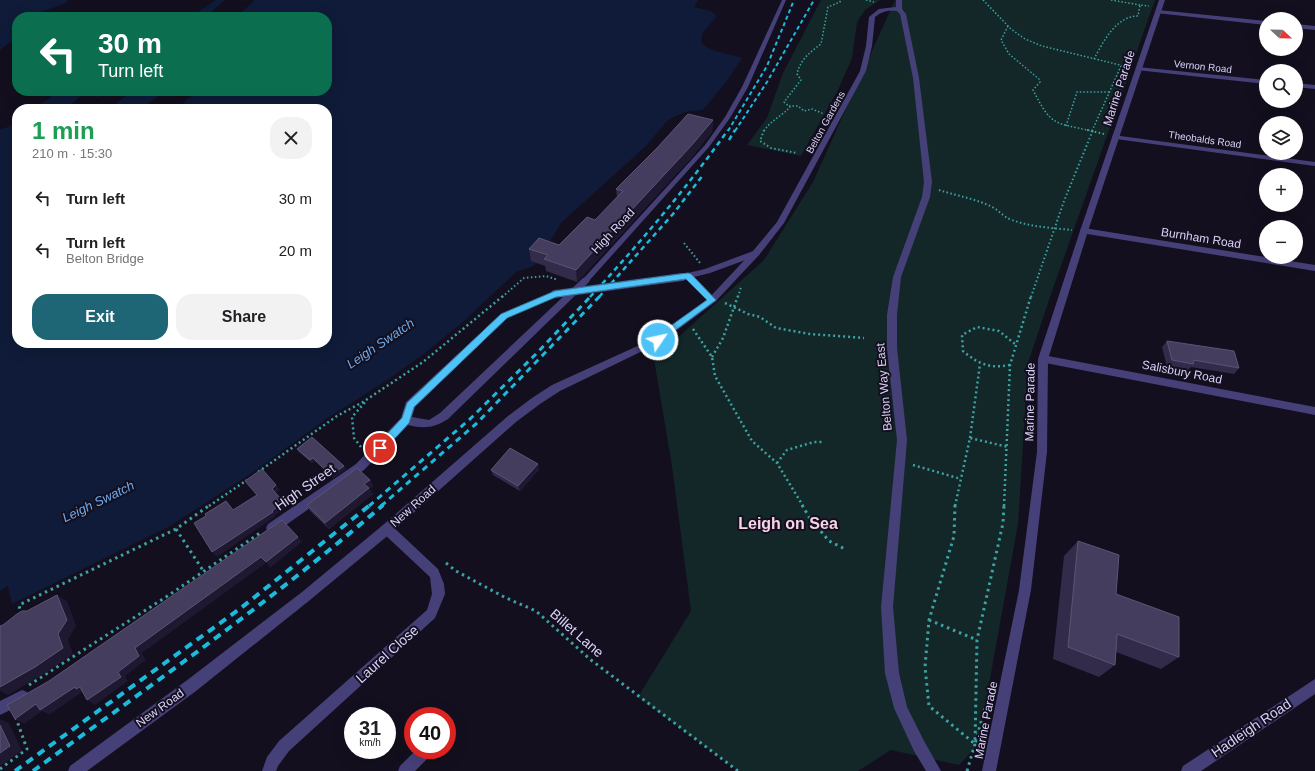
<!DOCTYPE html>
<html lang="en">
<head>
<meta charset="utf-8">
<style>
  :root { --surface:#fff; --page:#f2f2f2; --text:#202124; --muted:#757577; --accent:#1e6676 }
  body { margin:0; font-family:Arial,sans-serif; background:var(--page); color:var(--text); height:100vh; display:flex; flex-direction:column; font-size:15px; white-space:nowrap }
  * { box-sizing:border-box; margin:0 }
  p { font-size:13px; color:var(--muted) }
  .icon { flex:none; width:22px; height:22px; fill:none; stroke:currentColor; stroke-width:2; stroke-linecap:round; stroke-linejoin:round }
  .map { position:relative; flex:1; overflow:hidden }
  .details { position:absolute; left:12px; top:104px; width:320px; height:244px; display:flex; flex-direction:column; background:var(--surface); border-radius:16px; box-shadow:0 4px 16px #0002 }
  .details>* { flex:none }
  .guide { position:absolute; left:12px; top:12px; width:320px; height:84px; border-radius:16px; box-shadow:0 4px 16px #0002; background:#0b6e4f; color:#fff; overflow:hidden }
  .needle { width:26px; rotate:112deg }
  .controls { position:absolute; left:1259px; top:12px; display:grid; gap:8px }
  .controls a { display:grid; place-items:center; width:44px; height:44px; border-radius:50%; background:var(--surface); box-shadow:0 4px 16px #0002; font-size:20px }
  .speed { position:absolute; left:344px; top:707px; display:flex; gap:8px; font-size:20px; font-weight:700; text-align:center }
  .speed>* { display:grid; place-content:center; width:52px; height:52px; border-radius:50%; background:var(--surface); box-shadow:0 4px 16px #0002; line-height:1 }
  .speed small { font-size:10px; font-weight:400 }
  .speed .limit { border:6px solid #d22; background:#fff; color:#111 }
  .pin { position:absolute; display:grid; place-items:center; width:34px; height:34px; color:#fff; margin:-17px; border:2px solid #fff; border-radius:50%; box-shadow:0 1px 4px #0007 }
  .me { position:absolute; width:44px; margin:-22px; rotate:56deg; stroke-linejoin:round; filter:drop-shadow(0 0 3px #0008) }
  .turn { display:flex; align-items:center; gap:14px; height:84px; padding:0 20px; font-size:18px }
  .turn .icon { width:52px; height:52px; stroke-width:2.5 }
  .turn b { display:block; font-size:28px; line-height:34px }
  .round { display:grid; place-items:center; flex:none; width:42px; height:42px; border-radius:16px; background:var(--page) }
  .head { display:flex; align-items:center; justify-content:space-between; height:68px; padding:0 20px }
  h1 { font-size:24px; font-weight:700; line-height:30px; color:#1e9e55 }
  .cta { display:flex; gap:8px; margin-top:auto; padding:8px 20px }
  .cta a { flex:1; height:46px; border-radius:16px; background:var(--accent); color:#fff; font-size:16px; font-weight:700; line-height:46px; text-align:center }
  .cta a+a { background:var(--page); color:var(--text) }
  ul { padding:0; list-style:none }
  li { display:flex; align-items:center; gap:12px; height:52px; padding:0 20px }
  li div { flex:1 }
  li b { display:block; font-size:15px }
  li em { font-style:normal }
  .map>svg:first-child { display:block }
</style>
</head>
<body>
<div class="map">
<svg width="1315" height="771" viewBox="0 0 1315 771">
  <rect width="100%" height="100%" fill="#130f1e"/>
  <path fill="#132728" d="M821,0H880L865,10L857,22L852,58L838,90L801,156L747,145L767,118L783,73Z
    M895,0H1155L1050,297L1028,363L1018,524L978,745L959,765L891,750L858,771H738L638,697L691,611L672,466L654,359L764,260L813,182Z"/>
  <path fill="#0f1b38" d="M0,0H69L64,4L41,12V17H17V37L0,50Z
    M216,0H225L205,17H190Z
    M255,0H698L694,7L711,11L717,16L702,34L701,42C711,53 728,53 742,58L726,82L703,110L685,112L668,120L646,146L562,222L534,266L516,272L464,321L429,350L389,379L329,417L249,475L170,526L12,604L8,586L0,591V130L12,125L17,121V343H327V109H179L187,99L200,91H327V17H236Z
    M53,91H109L98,97L82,94L67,109H32L50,98Z
    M132,91H161L156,98L143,107L150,109H109Z"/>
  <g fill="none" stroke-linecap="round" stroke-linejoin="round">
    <path stroke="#3da2a3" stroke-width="1.5" stroke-dasharray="1.5 2" stroke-linecap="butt" d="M866,0L874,2
      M983,0L1011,29L1025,39L1042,46L1128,67
      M1111,0L1140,5
      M1008,26L1001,40L1009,54L1039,79L1040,82L1033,90C1052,127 1053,122 1092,131
      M1094,59C1103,42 1116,16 1138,16L1140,5L1149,6
      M789,106H798L804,111L812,109L824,114
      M1066,126L1077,92H1109
      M764,131C770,121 782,116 790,107L784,102L801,80L797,74C800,60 810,52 821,44L828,7L840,2V0
      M1092,131L1121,66"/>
    <path stroke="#3da2a3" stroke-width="2" stroke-dasharray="1.5 2.5" stroke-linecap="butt" d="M764,130L760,141L771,148L797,153
      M1087,130L1104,134
      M939,190C957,196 978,199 994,208C1001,212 1003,217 1012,220C1031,227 1052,228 1072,230
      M684,243L700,263
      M502,297L524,278L546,276L558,280
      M738,297L741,287
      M1031,297L1064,201L1093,130"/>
    <path stroke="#3da2a3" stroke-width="2.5" stroke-dasharray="2 3" stroke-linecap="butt" d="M725,303L748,314L760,317L776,328L810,334L864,338
      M693,329L712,357L715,376L752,441L777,463L803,506
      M712,357L723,338L738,296
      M1010,365C990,369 978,364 963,351L962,335L977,327L999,331L1015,344
      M970,438L980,364
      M361,447L354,438L352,417L366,401
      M777,463L787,450L814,442H824
      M913,465L961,479
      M258,472L337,416L363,402L423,362L503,296
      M209,506L247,480
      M955,506L970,438L1008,447
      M1004,506L1010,365L1031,296"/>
    <path stroke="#3da2a3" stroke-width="3" stroke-dasharray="2.5 4" stroke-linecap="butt" d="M802,505L809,517L829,541L845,549
      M955,505L954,536L929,620L925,667L929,706L975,744L985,708
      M176,529L204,572
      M446,563L456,571L506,598L536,611L591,660L738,771
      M21,615L19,605L176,529L210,505
      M929,620L977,640
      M29,685L166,597L260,533
      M0,769L27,749L16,718
      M967,771L975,744L977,640L1003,523L1004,505"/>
    <path fill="#464078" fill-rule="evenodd" d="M782,0H786L748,87L730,118L709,147L588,282H584L582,280L584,278L705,145L725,117L742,87Z"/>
    <path fill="#464078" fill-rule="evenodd" d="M1158,10L1266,21V25L1156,13V11Z
      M1296,24L1315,26V30L1296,28Z
      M1138,67L1266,80V84L1136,70V68Z
      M1296,83L1315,85V89L1296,87Z
      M1113,135L1315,162V166L1116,139L1112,137Z
      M1084,228L1315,265V271L1081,233L1080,231L1081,229Z
      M756,250L759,251L760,253L759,255L710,273L694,277L717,300L715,302H709L686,279L682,280L678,277L679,275L705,269Z
      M586,277L590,280L589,282L448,419C434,428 424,429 408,425L364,470L276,532L272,533L268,532L266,528L268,524L356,464L401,418L406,402L501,314L552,292H558L559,294L558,296L507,318L415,407L412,417L429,420L440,413L583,278Z
      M1043,355L1315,407V415L1040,362L1038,359Z
      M387,524L391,525L438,569L444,584L445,594L435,618L289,751L278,766L276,771H262L267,757L279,741L427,610L432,594L430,577L383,533L381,529L383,525Z
      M22,690L27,692L29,697L27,702L0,715V701Z
      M416,750H433L431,755L415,771H398L400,766Z"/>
    <path fill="#464078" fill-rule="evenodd" d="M896,0H902V9L906,14L919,78L932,182L930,197L901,277L897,315V348L907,440L893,607L899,673L907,707L924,741L941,771H926L914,751L894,708L885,673L881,607L897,440L887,348V315L893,277L922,197L924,182L913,78L900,14L897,11C888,10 882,11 875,17L872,46L866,71L784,223L759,255L715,302L661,342L560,391L540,404L516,422L391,533L310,600L196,691L87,771H68L70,766L186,681L302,592L383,525L508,416L532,398L552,385L655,338L709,298L753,251L777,222L860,71L866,46L869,17L879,9L896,7Z
      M1159,0H1165L1088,231L1048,359L1047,452L1031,590L996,771H982L1019,590L1037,452L1038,359L1080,231Z
      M1315,679V694L1201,771H1181L1183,766Z"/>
    <path stroke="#1cbbdb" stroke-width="2" stroke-dasharray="4 3" stroke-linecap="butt" d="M728,131L767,66L794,0
      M735,131L767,82L814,0"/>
    <path stroke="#1cbbdb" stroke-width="2.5" stroke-dasharray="5 4" stroke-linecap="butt" d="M729,140L735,130
      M590,297C639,244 686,189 728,130
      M599,297L673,214L703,175"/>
    <path stroke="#1cbbdb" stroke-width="3" stroke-dasharray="6 5" stroke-linecap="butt" d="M369,506L470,419L536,354L591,296
      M381,506L477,423L600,296"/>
    <path stroke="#1cbbdb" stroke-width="4" stroke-dasharray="8 6" stroke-linecap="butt" d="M15,771L241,608L370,505
      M33,771C151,685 272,601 383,505"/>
    <path stroke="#464078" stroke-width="8" d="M555,294L682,277"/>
  </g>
  <path fill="#332b4a" d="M713,120L712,132L691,158L577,282L546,271L545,266L531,261L529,249L559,245L595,220L617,197L616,189Z
    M1167,341L1239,368L1234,374L1191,367L1188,370L1167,367L1162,347Z
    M297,449L344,466L346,469L333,478L315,461L312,463L299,452Z
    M538,464L539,470L520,491L493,475L491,470Z
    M370,480L373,486L369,488L373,494L329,529L310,511L307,505Z
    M1078,541L1116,594L1179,657L1161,669L1116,652L1115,665L1099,677L1053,659L1064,556Z"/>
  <path fill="#1e1831" d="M713,120L712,132L691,158L577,282L576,270Z
    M313,458L315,461L312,463L310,460Z
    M538,464L539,470L520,491L518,486Z
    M344,466L346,469L333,478L331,475Z
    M370,480L373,486L368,490L364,484Z
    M276,485L280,490L275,493L272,489Z
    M369,488L373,494L329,529L325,523Z
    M284,502L287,507L275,515L276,516L217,557L212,552Z
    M298,537L302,542L270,568L266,562Z
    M261,557L266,563L142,653L146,660L125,676L128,681L95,705L87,700L118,672L135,648Z
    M57,595L67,601L76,626L68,640L73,654L46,673L8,695L0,691V687L58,634Z
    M75,687H80L85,694L82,692L49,715L42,711L24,724L15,719L36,704Z
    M0,719L9,723L22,751L0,766Z"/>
  <path fill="#453d5d" stroke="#5c5475" d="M688,114L713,120L691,146L576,270L544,259L548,255L529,249L539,238L559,245L587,217L595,220L623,191L616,189L657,148Z
    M1167,341L1234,351L1239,368L1194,360L1193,364L1172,360Z
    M312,437L344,466L331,475L313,458L310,460L297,449Z
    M510,448L538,464L518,486L491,470Z
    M357,468L370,480L364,484L369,488L325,523L307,505Z
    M262,469L276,485L272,489L284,502L272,511L273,512L212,552L194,523L206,516L205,514L226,501L233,510L257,495L245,481Z
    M282,520L298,537L266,562L261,557L135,648L139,656L118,672L121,677L87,700L80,687L76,689L75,687L40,710L36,704L15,719L7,705L49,681Z
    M1078,541L1119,555L1116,594L1179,617V657L1117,634L1115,665L1068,647Z
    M57,595L67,620L58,634L63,648L35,667L0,687V626L3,625L17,614L22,611H27Z
    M0,725L10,746L0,753Z"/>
  <path fill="#4fc3f7" stroke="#337fa1" d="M688,273L691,274L716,300L658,343L653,340L655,337L707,300L686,279L556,297L507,318L414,407L409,423L383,451H377L375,448L377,445L402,418L407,403L501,314L555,291Z"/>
  <g text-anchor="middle" stroke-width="4" stroke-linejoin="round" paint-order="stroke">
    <g font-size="10" fill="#dad2f9" stroke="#130f1e">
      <text transform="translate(1203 66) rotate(6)" y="4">Vernon Road</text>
      <text transform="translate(825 122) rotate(-61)" y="4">Belton Gardens</text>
      <text transform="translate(1205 139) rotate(8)" y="4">Theobalds Road</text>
    </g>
    <g font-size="12" fill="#dad2f9" stroke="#130f1e">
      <text transform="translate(1119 88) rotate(-72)" y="4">Marine Parade</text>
      <text transform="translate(613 231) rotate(-47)" y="4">High Road</text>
      <text transform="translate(1201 238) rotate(9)" y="4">Burnham Road</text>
      <text transform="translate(1182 372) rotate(11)" y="4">Salisbury Road</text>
      <text transform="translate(884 387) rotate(-95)" y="4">Belton Way East</text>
      <text transform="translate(1030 402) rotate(-89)" y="4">Marine Parade</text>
      <text transform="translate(413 506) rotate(-42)" y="4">New Road</text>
      <text transform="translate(160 708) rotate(-36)" y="4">New Road</text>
      <text transform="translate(986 720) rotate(-79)" y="4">Marine Parade</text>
    </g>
    <g font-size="13" font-style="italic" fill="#6ea9ec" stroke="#130f1e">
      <text transform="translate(380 343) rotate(-34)" y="5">Leigh Swatch</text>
      <text transform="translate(98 501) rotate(-26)" y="5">Leigh Swatch</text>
    </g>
    <g font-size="14" fill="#dad2f9" stroke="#130f1e">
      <text transform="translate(305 487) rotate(-35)" y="5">High Street</text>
      <text transform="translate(577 633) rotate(41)" y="5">Billet Lane</text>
      <text transform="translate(387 654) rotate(-42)" y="5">Laurel Close</text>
      <text transform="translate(1251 728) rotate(-34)" y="5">Hadleigh Road</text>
    </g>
    <g font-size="16" font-weight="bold" fill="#f9d4e9" stroke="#130f1e">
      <text x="788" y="529">Leigh on Sea</text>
    </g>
  </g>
</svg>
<div class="controls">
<a><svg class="needle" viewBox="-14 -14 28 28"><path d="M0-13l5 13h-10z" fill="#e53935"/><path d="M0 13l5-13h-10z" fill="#757577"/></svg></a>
<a><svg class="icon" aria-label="search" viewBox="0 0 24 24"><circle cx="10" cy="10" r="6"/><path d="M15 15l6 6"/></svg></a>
<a><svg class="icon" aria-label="layers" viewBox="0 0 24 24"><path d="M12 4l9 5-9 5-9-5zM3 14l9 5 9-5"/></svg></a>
<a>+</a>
<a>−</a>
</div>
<div class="speed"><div>31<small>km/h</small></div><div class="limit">40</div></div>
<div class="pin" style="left:380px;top:448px;background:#d93025"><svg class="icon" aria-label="arrive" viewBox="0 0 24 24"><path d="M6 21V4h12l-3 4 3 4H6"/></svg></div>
<svg class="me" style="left:658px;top:340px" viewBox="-20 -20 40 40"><circle r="17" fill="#4fc3f7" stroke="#fff" stroke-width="3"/><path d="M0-11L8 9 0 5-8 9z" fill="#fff"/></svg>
<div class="guide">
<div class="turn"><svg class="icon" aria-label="left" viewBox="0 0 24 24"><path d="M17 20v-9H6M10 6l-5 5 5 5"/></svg><div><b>30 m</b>Turn left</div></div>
</div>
<section class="details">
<div class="head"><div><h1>1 min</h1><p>210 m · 15:30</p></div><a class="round"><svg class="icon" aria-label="close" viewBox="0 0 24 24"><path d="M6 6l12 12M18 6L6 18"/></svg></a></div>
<ul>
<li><svg class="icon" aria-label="left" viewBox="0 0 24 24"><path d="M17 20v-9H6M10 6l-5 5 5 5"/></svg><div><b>Turn left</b></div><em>30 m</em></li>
<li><svg class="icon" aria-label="left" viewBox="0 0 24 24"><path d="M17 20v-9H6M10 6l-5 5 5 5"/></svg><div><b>Turn left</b><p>Belton Bridge</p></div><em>20 m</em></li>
</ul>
<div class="cta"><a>Exit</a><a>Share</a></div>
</section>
</div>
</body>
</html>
